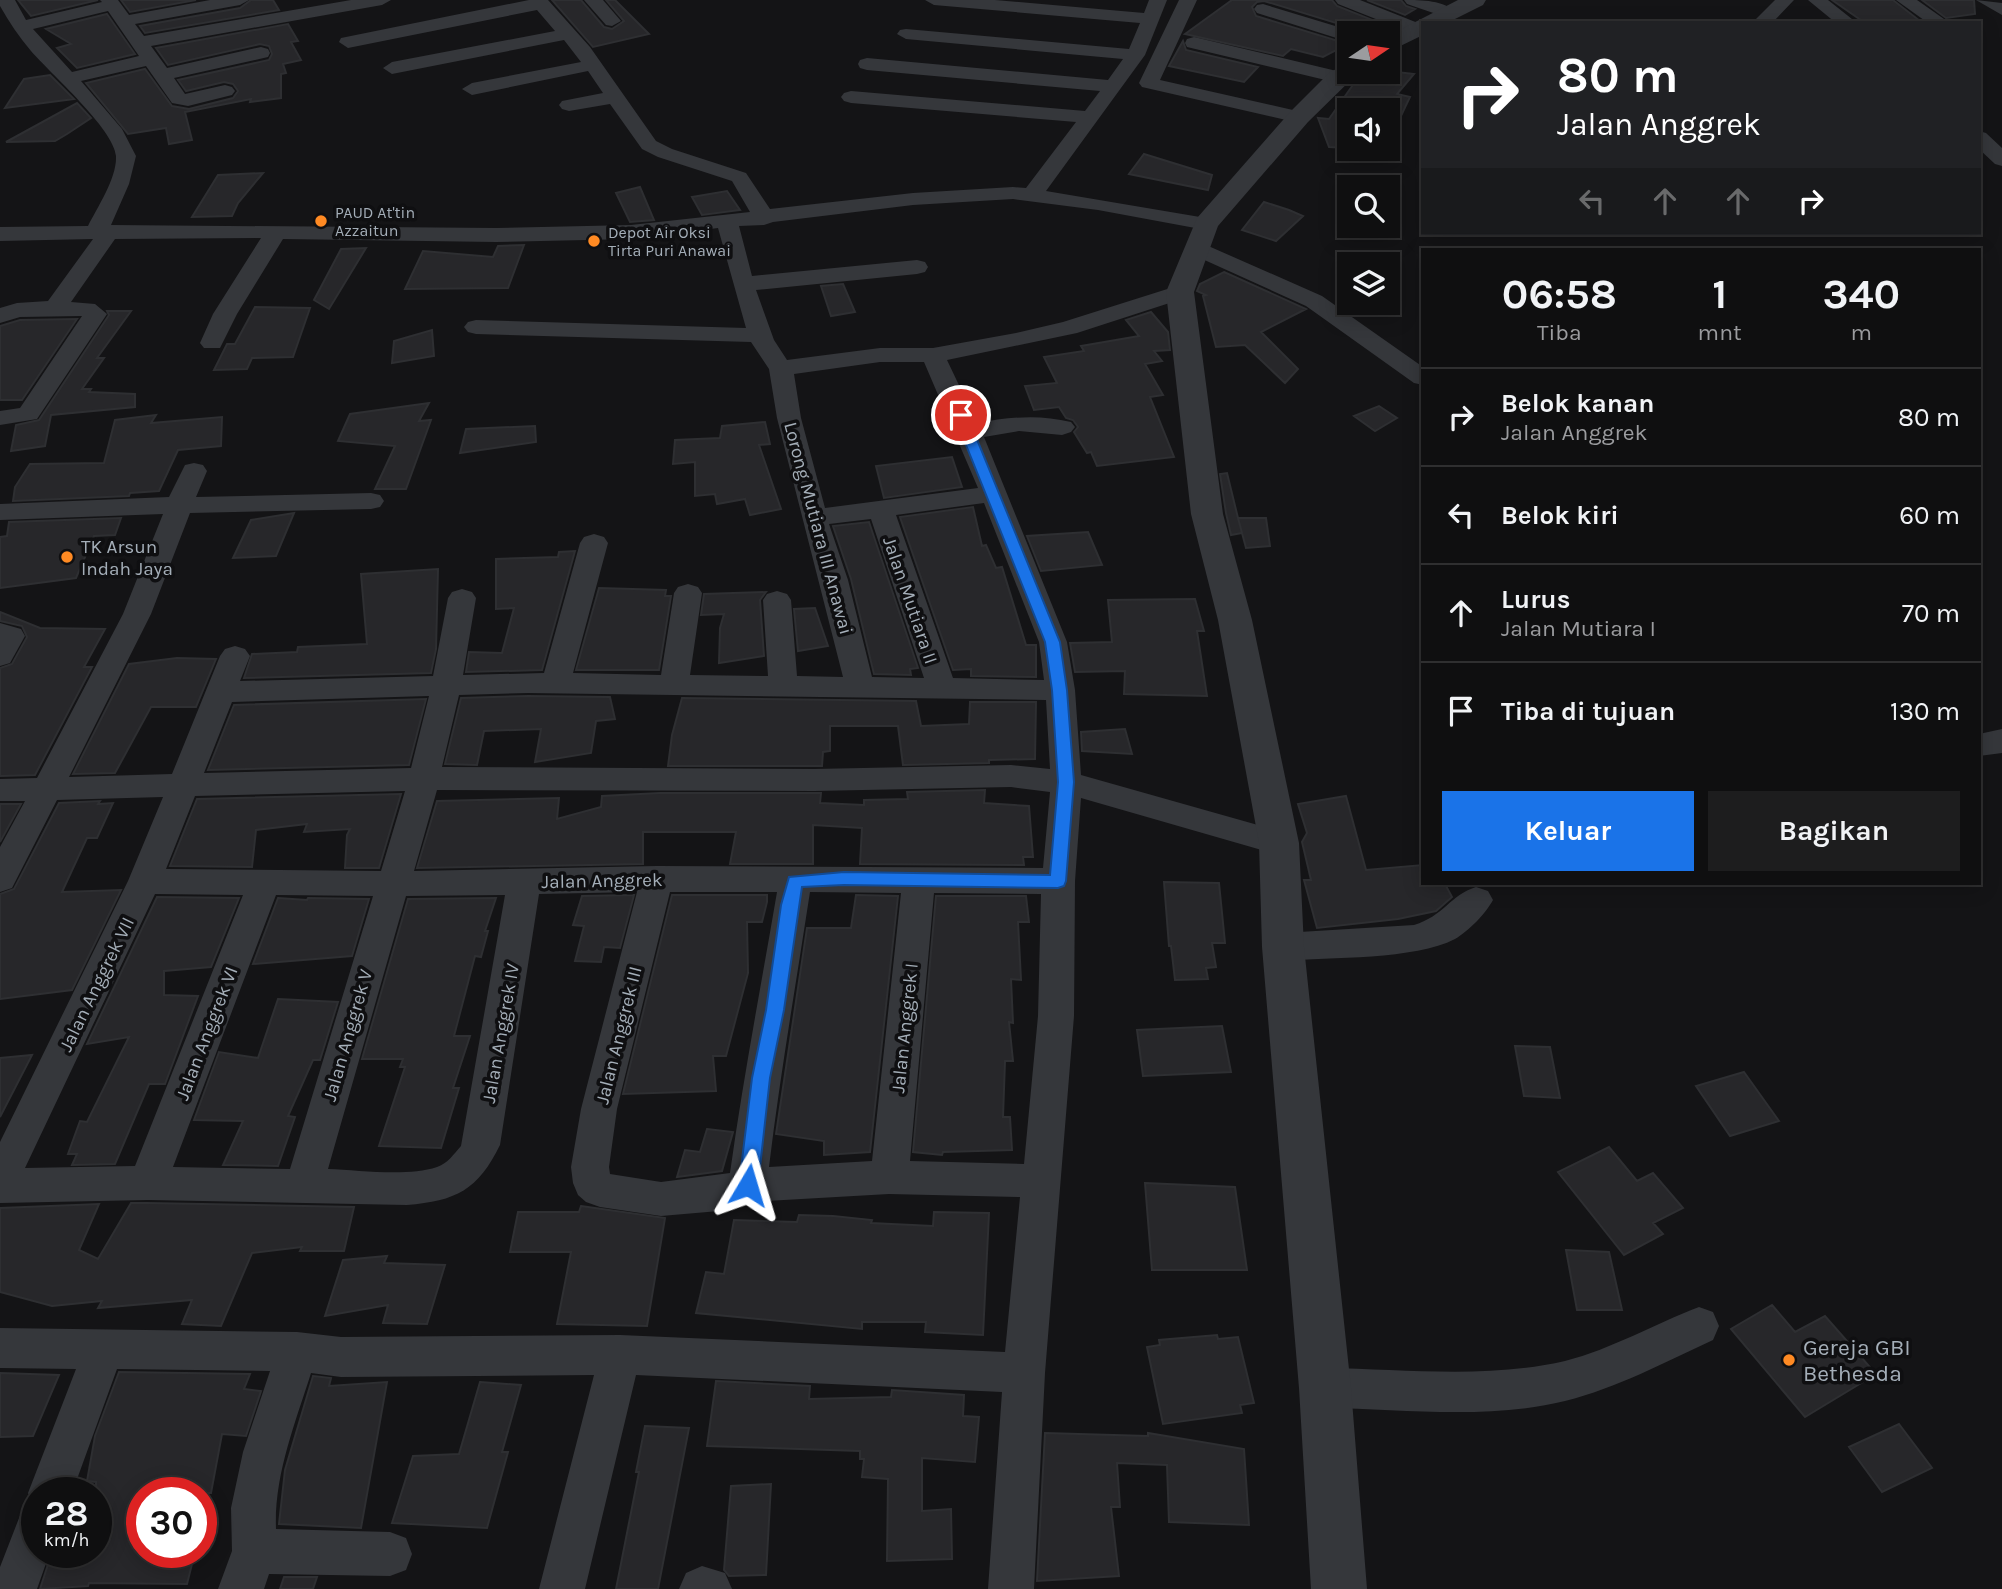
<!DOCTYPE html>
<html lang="id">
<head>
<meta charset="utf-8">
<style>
  :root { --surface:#0f0f10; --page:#1d1d1e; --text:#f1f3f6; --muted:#9b9c9f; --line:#2f2f30; --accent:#1a73e8 }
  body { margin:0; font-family:Karla,sans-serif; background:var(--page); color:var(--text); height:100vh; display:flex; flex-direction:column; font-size:26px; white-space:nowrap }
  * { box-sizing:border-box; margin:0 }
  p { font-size:23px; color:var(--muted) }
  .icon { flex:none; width:38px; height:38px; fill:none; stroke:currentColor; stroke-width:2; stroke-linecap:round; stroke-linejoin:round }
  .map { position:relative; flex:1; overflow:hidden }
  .sheet { position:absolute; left:1421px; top:248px; width:560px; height:637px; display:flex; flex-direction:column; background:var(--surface); border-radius:0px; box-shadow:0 4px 18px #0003,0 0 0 2px var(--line) }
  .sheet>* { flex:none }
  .guide { position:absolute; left:1421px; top:21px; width:560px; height:214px; border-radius:0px; box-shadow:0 4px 18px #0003,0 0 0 2px var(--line); background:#202124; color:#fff; overflow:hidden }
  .needle { width:46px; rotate:77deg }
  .buttons { position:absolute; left:1337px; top:21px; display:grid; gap:14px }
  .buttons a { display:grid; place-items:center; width:63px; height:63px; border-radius:0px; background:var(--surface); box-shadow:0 4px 18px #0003,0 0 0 2px var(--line); font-size:35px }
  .speed { position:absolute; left:21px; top:1477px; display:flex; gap:14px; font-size:35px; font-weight:700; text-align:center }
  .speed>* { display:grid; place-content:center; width:91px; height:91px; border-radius:50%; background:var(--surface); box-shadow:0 4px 18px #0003,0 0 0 2px var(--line); line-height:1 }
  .speed small { font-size:18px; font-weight:400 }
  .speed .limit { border:10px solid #d22; background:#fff; color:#111 }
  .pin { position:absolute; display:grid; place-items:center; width:60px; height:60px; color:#fff; margin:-30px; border:4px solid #fff; border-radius:50%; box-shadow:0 2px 7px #0007 }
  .me { position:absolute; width:77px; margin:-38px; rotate:7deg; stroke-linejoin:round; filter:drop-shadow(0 0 5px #0008) }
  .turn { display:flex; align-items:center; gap:24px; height:147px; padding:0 21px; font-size:32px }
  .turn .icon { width:91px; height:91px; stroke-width:2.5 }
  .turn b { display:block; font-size:49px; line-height:60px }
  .lanes { display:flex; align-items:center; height:66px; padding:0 21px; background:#0003; justify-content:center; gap:35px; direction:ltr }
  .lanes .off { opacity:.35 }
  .eta { display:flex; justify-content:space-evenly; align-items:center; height:119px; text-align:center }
  .eta b { font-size:42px; font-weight:700; line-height:49px }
  .primary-button { display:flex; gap:14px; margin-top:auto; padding:14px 21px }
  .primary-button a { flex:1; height:80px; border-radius:0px; background:var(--accent); color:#fff; font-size:28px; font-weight:700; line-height:80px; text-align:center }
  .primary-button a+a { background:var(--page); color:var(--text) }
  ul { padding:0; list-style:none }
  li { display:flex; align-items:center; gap:21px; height:98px; padding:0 21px; border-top:2px solid var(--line) }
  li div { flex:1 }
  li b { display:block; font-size:26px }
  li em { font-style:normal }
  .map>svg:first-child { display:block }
</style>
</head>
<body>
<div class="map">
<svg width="2002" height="1589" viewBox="0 0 2002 1589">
  <rect width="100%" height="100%" fill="#141416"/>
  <path fill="#27272a" stroke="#2e2f32" stroke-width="2" d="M18,0H98L31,16Z
    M121,0H196L130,12Z
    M251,0H273L279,10L145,33L140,26L240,8Z
    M552,0H581L604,27L612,29L624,21L606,0H615L649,34L593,47Z
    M1232,0H1332L1337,6L1385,25L1369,33H1359L1356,29L1264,1L1257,2L1252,7L1256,16L1348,44L1323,57L1291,49L1283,56L1185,34Z
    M1367,0H1401L1406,6L1415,9L1405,15Z
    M1832,0H1893L1920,21L1865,23Z
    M1922,0H1974L1975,14L1946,18Z
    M107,14L135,54L77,68L57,48L71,44L46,29Z
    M288,24L298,41L291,42L301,60L283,64L286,73L281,74V98L250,102L251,99L185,112L192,140L169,144L166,128L128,134L86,83L145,69L172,106L189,109L233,98L238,91L233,84L224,82L186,91L178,80L269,60L272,54L269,46L260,44L168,65L156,48Z
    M1183,41L1186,50L1258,67L1244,82L1169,66Z
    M1388,71L1414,74L1397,94L1410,97L1391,137L1388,136V110H1349V148L1329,147L1318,118L1329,119L1362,72Z
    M50,75L74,99L5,108L24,79Z
    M77,103L91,118L67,134L55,141L6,142Z
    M1144,154L1212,175L1208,190L1129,174Z
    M263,173L238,203L232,216L192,217L218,175Z
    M640,187L654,220L630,222L616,193Z
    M727,191L740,210L702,215L692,197Z
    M1264,202L1289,210L1303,216L1276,241L1242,230Z
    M524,245L508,288L405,289L423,251L493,257L498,246Z
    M366,248L329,309L314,300L341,249Z
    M1224,272L1306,309L1261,332L1298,369L1285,383L1245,345L1216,347L1203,296L1206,295L1197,291L1200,284Z
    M843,284L855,312L831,316L821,286Z
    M255,307L310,308L293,357L252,358L247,369L214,370L227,344H235Z
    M107,311H131L97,358H104L82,389H91L89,392L135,394V407L51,415L45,446L11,451L16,425L39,420L109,315Z
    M1151,312L1168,332L1170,350L1154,351L1162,361L1145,364L1163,395L1150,397L1174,457L1097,466L1091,452L1087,453L1074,432L1078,427L1073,420L1066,418L1059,407L1034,410L1025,386L1057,383L1044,357L1084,351L1081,346L1139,336L1126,320Z
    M77,319L22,400H0V326L20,320Z
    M432,330L434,356L392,363L394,341Z
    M429,403L419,421L431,420L406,489H375L395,446L338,441L350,414Z
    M1379,406L1397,418L1375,431L1354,416Z
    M156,415L151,423L222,417L221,446L178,450L159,491L130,493L129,496L13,501L15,487L30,464L104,463L115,420Z
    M765,422L770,444L759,445L781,509L750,515L745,499L717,504L715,494L695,496V462L673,464L675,440L720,438L722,426Z
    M535,426L536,442L460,453L466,429Z
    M952,457L962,487L884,498L876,466Z
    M1227,473L1238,518L1242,533L1231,535L1226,513L1220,474Z
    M973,507L982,546L986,545L996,568L1002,567L1026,645H1036V677L971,676V669L953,670L900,517Z
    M294,513L276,556L233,558L251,520Z
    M121,518L115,535L94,536L76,578L0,588V537L7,536L9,522Z
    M1238,518H1266L1270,546L1246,548Z
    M869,522L918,668L910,669L911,675L874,674L851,579L833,526Z
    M1088,532L1102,565L1041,571L1027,536Z
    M575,551L542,670L466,672L469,652L502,653L514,608L496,609V559L558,557L559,552Z
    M438,569L436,649L431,673L244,678L252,654L297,652L298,647L367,644L361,574Z
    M599,588L666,590L665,596H671L659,670H576Z
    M766,592L760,600L764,656L719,663L720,628L724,614L701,615L704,594Z
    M1195,599L1204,631H1197L1207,696L1124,694L1125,671L1075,672L1070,643L1112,642L1108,600Z
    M815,608L828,646L798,651L794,609Z
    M0,612L40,628L105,629L84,667H92L35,775L0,776V668L12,664L27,637L22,626L0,621Z
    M177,658L216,659L196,707H151L115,773L73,774L129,664Z
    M528,696L610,697L615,719L596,721L591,753L535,762L541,729L484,731L477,765L445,764L461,698Z
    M682,698L916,701L921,726L969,724L970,702H1036L1035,759L989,760V763L903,765L898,726H830V751L823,752L822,766H668L672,735Z
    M426,699L409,765L208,770L234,705Z
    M1125,729L1132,754L1082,751L1081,732Z
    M985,790L984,803L1029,806L1033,857H1023L1024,865L860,864L862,828L813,825V864H730L736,832H643V864L417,868L437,801L559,798L557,819L601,807L602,796L660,793H821L820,803L864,805V800L908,799L907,792Z
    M401,794L379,868H345L347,835L350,829L304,832L307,824L256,830L252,867L170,866L197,799Z
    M1346,796L1366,870L1423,865V884H1445L1452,897L1436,911L1398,919L1317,928L1304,880H1311L1302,842L1307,833L1298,804Z
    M100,801L98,804L113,803L97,838H87L62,892L121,890L72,990L0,999V894L14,889L59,803Z
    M0,804H21L0,842Z
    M1164,882L1219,883L1225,943H1212L1216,967L1206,968L1208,979L1175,980L1171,946H1169Z
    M634,895L620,948L604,947L601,962L575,961L584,926L573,925L582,896Z
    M672,895H767V902L762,922H747L748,973L726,1056H713L716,1091L623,1094Z
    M856,895L898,896L870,1152L824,1155V1141L776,1134L807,928H851Z
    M936,896H1026L1029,922H1018L1021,980L1011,979L1013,1023L1009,1022L1013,1061H1005L1003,1117H1010L1012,1150L943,1152L942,1155L913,1152Z
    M157,897L239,898L211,967L164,971V995L198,996L165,1084H149L115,1164L72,1165L77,1154H68L80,1121L87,1122L129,1037L87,1044Z
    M278,898L307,900L308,898L369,899L352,956L253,964Z
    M496,898L485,931H488L481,957L475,956L454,1036H470L453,1088H459L441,1148L379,1146L405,1067H400L403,1059H362L408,899Z
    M278,999L338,1002L320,1060H313L288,1116L295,1117L278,1166L223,1165L243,1121L194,1120L219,1052L258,1058Z
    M1222,1026L1231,1072L1143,1076L1137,1030Z
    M1515,1046L1550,1047L1560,1098L1524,1096Z
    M32,1055L0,1117V1058Z
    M1744,1072L1779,1121L1730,1136L1696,1086Z
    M707,1129L733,1132L722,1171L677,1177L685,1150L700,1152Z
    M1609,1147L1637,1181L1653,1173L1683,1208L1653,1223L1663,1234L1624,1255L1558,1172Z
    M1145,1183L1235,1187L1247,1270H1152Z
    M131,1203H148L354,1207L344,1251H300L302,1247L252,1253L221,1326L182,1324L192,1300L98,1308L102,1301L52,1306L0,1292V1208L99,1204L79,1250L98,1259Z
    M581,1206L665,1218L647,1326L557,1324L571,1252H510L518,1212H579Z
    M934,1212L989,1213L983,1335L925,1332L926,1322H862V1329L696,1313L706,1272L724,1274L734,1220L797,1222L799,1215L833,1216L872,1220L871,1223L933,1226Z
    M1566,1250L1609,1252L1622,1310H1577Z
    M387,1256L384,1263L445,1265L427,1324L383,1323L388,1305L325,1316L343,1260Z
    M1772,1305L1795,1332L1825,1316L1876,1374L1805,1417L1731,1329Z
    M1217,1335L1218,1339L1238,1337L1254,1403L1240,1405L1242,1413L1163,1424L1147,1347L1160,1345L1159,1340Z
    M119,1372L250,1374L244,1389L261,1391L246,1436L222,1434L211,1493H142V1552H195L187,1584L89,1583L88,1586L40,1589L52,1552H96V1482L87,1481L95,1436Z
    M0,1373L59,1375L33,1436L0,1437Z
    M313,1376L331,1378L329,1386L387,1382L361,1528L279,1524L285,1470Z
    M716,1381L810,1386L809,1399L891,1397L892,1390L964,1395L963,1416L979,1417L975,1462L922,1458V1511L951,1509L952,1559L887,1561L888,1479L862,1477L864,1459H860V1451L707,1446Z
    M480,1382L521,1385L502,1452H508L487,1528L392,1523L413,1456L459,1454Z
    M1899,1424L1932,1468L1882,1492L1849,1447Z
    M645,1426L689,1428L658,1589H616L639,1472H636Z
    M1045,1433L1148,1436V1433L1244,1449L1249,1525L1169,1522L1167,1465L1117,1463L1120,1507H1111L1119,1576L1037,1581Z
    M771,1484L766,1575L729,1576L724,1570L731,1486Z
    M284,1577H317L313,1589H280Z"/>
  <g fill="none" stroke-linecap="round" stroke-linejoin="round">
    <path fill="#35373b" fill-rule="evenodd" d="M0,0H15L26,20L102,2L100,0H118L129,15L210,0H249L240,5L135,24L144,36L351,0H391L382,5L151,46L167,68L261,47L268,49L270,53L268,57L174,78L185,94L225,85L232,87L235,91L232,95L188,106L172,103L146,66L81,81L122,129L136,156L129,184L111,225L496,228L631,225L750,212L732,181L658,157L642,149L610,104L569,111L562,109L559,105L562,101L603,93L588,71L472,95L462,89L472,83L581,62L564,40L392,74L383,68L392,62L555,31L537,10L348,48L339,42L341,38L529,0H548L590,47L656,141L672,149L746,173L770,209L913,193L1013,187L1026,188L1076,122L851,103L844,101L841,97L844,93L851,91L1085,111L1100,91L867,70L860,68L858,64L860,60L867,58L1108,80L1123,59L906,39L897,34L900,30L906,29L1129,49L1140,23L934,5L925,0H995L1144,13L1149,0H1167L1145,55L1046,191L1206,218L1214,219L1217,224L1214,229L1206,230L1098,210L1013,199L913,205L773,222L764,225L739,226L752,276L917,260L925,262L928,267L925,272L917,274L756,290L774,340L787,360L880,348H933L1016,333L1063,322L1180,285L1188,287L1191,292L1188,297L1077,333L947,360L977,423C1009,417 1039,414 1071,422L1075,427L1071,432L1062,435L1019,431L984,437L1067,642L1075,690L1081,775L1290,834L1295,843L1290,852L1279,855L1081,798L1075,881L1074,1016L1045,1373L1034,1589H988L1002,1392L636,1375L585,1589H539L594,1375L341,1377L311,1373C295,1424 274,1475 276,1529L390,1532L406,1538L412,1554L406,1570L390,1576L269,1574L264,1589H218L232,1551L231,1508L243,1452L270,1371L117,1369L72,1493H37V1552H50L37,1589H0V1567L21,1513L34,1508L28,1493L76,1369L0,1368V1328L297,1332L341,1337L620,1335L1005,1352L1020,1197L889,1194L748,1202L719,1211L661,1216L600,1207L586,1202L578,1195L573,1183L571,1167L581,1109L637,892L539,894L500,1145C478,1190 456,1201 407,1205L148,1200L0,1203V1142L128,881L163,797L57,800L12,888L0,892V847L25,801H0V779L37,778L123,614L163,514L0,520V504L169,497L185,465L194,463L203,465L207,471L196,497L371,493L380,495L384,501L380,507L371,509L190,513L151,614L69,777L172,774L220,656L225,649L235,646L245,649L250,656L240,681L433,676L448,598L452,592L462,589L472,592L476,598L463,675L544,673L580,543L584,537L594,534L604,537L608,543L573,673L661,675L674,593L678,587L688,584L698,587L702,593L690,675L768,676L763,600L767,594L777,591L787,594L791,600L797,676L843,677L777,418L769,369L751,342L476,334L468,332L464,327L468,322L476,320L746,328L718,228L631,239L496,242L283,239L237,314L220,348H204L200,343L213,314L261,238L115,239L71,302L95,304L107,314L37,419L0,425V411L20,408L82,316L20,317L0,323V308L17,303L48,301L93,239L0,241V227L88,226C98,206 117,178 116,156C114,129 50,73 31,51C19,37 9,22 0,6ZM108,11L139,56L72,72L33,29ZM880,362H924L978,488L825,508L801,418L794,374ZM984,503L1039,642L1044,680L953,678L896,515ZM871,519L924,678L872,677L848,580L829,524ZM528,693L1046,700L1050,769L1011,765L814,769L442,767L459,695ZM429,696L411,768L204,773L232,702ZM1011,787L1050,792L1043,868L657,866L414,871L437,790L814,791ZM405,791L381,871L166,869L195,796ZM670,892H777C761,986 743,1079 730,1173L661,1182L610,1174L609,1167L617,1109ZM810,892L901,893L872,1161L769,1167C780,1075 796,984 810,892ZM934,893L1041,894L1038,1016L1024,1164L910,1161ZM155,894L243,895L135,1166L25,1168ZM276,895L373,896L290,1169L173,1167ZM505,895L461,1146C454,1154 447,1164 437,1167C407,1177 359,1170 328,1169L406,896Z
      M584,0H603L621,21L612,26L606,25Z
      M1179,0H1197L1160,80L1306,113L1309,117L1306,121L1299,123L1142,87L1139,83Z
      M1335,0H1360L1423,25V33H1411L1338,4Z
      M1404,0C1422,0 1444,0 1457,13L1448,18L1407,4Z
      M1775,0H1794L1772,23H1752Z
      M1808,0H1828L1857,23H1836Z
      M1896,0H1917L1944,19L1941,23H1928Z
      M1976,0L2002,3V15Z
      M1263,4L1355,32L1356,33H1349V42L1257,13L1254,9L1257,5Z
      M1194,37L1345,73L1348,77L1338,83L1187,47L1185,43L1187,39Z
      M1979,131L1986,133L2002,148V166L1995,164L1979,149Z
      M1197,241L1322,296L1423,367V385L1414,383L1306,306L1189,253L1186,248L1189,243Z
      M0,623L21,629L25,636L10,663L0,666Z
      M2002,729V753L1979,756V734Z
      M1476,887L1488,891L1493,900C1486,913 1469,931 1455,939C1415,960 1330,957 1283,961L1271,957L1266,947L1271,937L1283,933L1414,925C1444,916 1450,895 1476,887Z
      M1699,1307L1713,1312L1719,1326L1713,1340C1665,1362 1617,1388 1565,1401C1488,1420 1403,1409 1325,1408L1310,1402L1304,1388L1310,1374L1325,1368C1404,1369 1488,1379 1565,1361C1612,1349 1654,1324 1699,1307Z
      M702,1566L725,1573L732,1589H679L686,1573Z"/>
    <path fill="#35373b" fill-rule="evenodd" d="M1458,0H1486L1483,5L1447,23H1423V35L1388,52V36Z
      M1349,63V72H1359L1308,122L1218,226L1194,292L1223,514L1252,620L1299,843L1304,947L1351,1388L1367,1589H1311L1299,1388L1262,947L1259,843L1218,620L1191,514L1166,292L1197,218L1290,112L1330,72Z"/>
  </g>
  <path fill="#1a73e8" stroke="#114b97" stroke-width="2" d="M961,411L967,415L1060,642L1067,690L1074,782L1066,881L1064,886L1058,888L844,885L802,887L784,1010L770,1078L758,1185L755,1191L748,1194L741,1191L739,1185L752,1078L766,1010L781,905L789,877L844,872L1050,875L1058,782L1052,690L1045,642L954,415Z"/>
  <g fill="#ff8a23" stroke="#0f0f11" stroke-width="2.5">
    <circle cx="321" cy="221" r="7"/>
    <circle cx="594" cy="241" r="7"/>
    <circle cx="67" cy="557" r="7"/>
    <circle cx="1789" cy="1360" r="7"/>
  </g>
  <g text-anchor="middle" stroke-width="7" stroke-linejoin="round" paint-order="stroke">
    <g font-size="16" fill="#a4aeb8" stroke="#0f0f11" text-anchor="start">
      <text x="335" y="218">PAUD At'tin<tspan x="335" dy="18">Azzaitun</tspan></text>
      <text x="608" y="238">Depot Air Oksi<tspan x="608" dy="18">Tirta Puri Anawai</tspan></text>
    </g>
    <g font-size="19" fill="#a4aeb8" stroke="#0f0f11">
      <text transform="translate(819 528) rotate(75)" y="7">Lorong Mutiara III Anawai</text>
      <text transform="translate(911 600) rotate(71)" y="7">Jalan Mutiara II</text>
      <text transform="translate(602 880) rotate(-1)" y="7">Jalan Anggrek</text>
      <text transform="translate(96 984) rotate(-64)" y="7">Jalan Anggrek VII</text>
      <text transform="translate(904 1028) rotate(-84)" y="7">Jalan Anggrek I</text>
      <text transform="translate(206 1033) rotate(-69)" y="7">Jalan Anggrek VI</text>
      <text transform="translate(500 1033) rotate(-80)" y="7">Jalan Anggrek IV</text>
      <text transform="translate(347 1035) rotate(-74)" y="7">Jalan Anggrek V</text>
      <text transform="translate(618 1035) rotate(-76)" y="7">Jalan Anggrek III</text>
    </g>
    <g font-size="19" fill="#a4aeb8" stroke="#0f0f11" text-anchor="start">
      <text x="81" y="553">TK Arsun<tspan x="81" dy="22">Indah Jaya</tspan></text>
    </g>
    <g font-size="23" fill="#a4aeb8" stroke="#0f0f11" text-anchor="start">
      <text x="1803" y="1355">Gereja GBI<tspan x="1803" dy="26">Bethesda</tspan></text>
    </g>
  </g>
</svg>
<div class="buttons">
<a><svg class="needle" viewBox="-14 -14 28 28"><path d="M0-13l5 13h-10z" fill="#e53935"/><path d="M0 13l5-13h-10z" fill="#9b9c9f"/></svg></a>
<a><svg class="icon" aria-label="sound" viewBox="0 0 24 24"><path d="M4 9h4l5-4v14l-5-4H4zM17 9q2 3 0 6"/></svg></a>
<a><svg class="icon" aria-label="search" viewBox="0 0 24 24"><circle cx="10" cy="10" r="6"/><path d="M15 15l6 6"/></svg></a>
<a><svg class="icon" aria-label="layers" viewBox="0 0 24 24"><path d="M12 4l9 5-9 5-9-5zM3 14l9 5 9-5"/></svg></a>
</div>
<div class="speed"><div>28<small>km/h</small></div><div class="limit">30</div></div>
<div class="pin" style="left:961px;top:415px;background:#d93025"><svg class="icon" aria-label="arrive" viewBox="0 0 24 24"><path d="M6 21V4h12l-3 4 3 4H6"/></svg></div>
<svg class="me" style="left:748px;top:1185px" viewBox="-20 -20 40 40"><path d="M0-17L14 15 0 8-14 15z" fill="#1a73e8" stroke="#fff" stroke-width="4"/></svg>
<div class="guide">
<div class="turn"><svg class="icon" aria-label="right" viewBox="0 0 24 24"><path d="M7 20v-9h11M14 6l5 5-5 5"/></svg><div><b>80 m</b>Jalan Anggrek</div></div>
<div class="lanes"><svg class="icon off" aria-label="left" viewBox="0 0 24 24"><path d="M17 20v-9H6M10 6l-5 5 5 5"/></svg><svg class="icon off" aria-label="ahead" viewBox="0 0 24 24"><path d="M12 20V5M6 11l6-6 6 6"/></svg><svg class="icon off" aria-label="ahead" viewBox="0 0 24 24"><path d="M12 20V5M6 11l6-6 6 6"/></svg><svg class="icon" aria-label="right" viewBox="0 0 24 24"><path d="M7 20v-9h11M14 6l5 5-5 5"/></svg></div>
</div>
<section class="sheet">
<div class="eta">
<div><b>06:58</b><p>Tiba</p></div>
<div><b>1</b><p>mnt</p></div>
<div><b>340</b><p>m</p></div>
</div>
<ul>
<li><svg class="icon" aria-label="right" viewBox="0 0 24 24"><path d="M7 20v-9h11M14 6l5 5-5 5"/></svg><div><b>Belok kanan</b><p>Jalan Anggrek</p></div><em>80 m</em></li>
<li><svg class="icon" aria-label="left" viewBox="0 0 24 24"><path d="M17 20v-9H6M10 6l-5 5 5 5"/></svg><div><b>Belok kiri</b></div><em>60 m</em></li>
<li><svg class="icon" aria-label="ahead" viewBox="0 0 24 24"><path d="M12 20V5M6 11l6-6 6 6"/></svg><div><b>Lurus</b><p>Jalan Mutiara I</p></div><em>70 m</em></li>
<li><svg class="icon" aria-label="arrive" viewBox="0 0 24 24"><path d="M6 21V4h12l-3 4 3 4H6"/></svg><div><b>Tiba di tujuan</b></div><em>130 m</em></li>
</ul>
<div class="primary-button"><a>Keluar</a><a>Bagikan</a></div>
</section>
</div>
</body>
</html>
